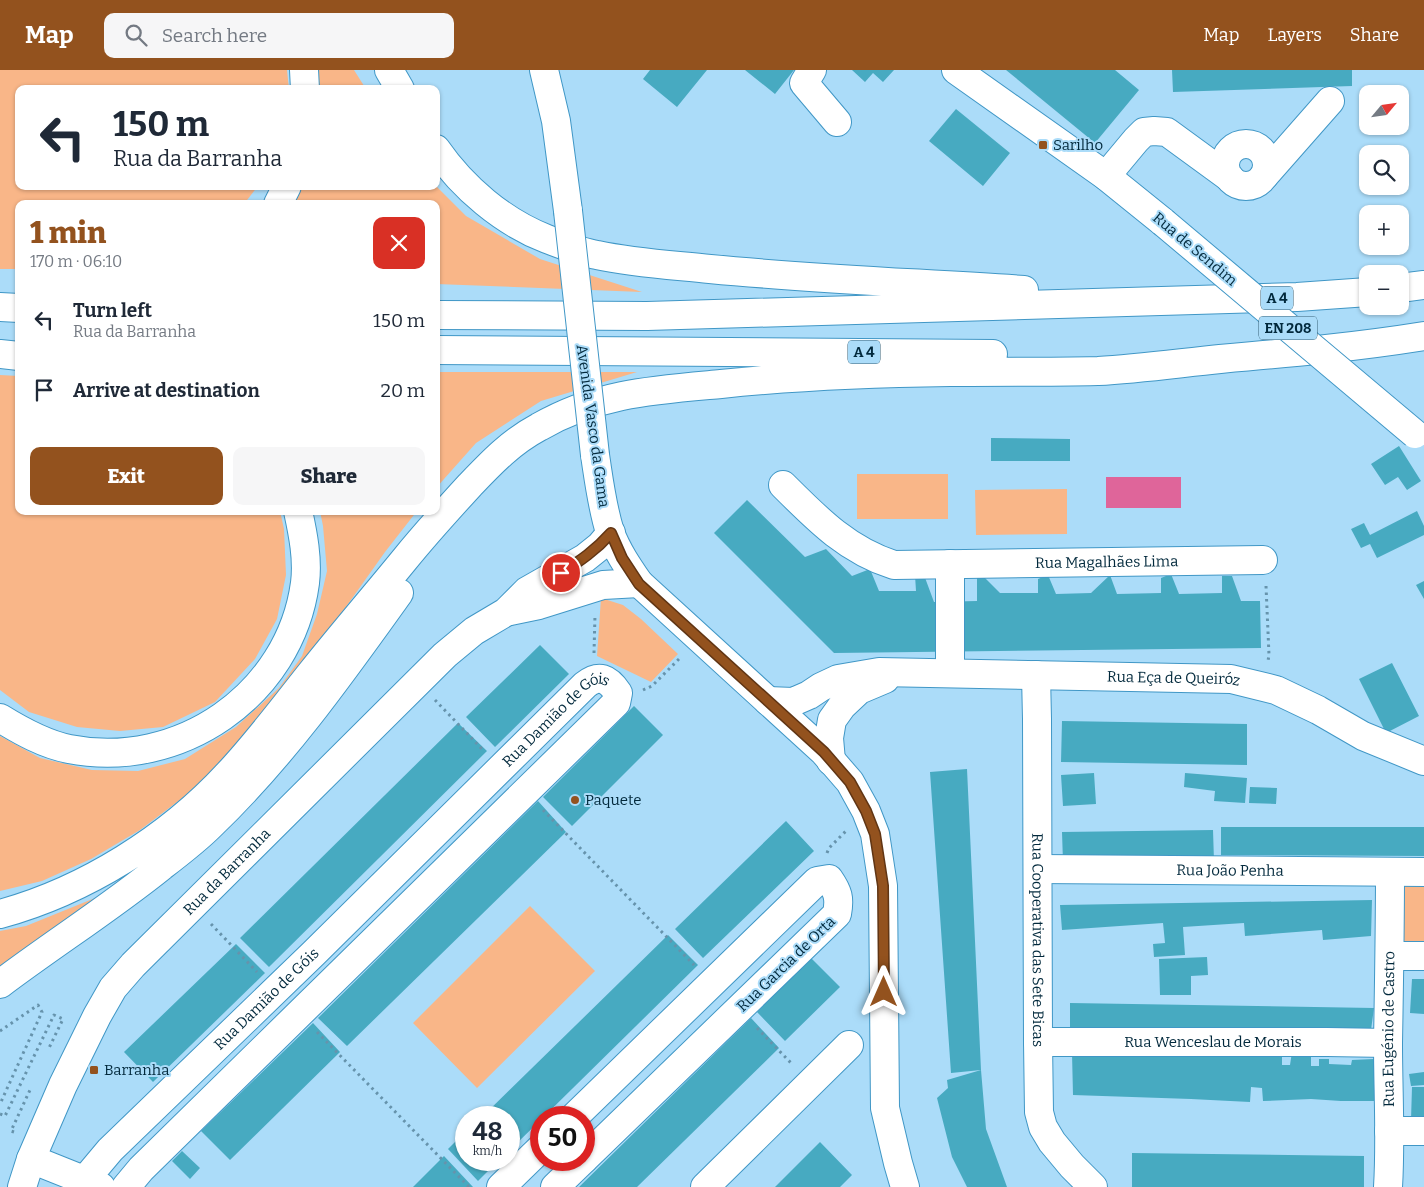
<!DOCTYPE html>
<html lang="en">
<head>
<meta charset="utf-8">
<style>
  :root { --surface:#fff; --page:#f6f6f7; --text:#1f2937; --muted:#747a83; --accent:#93521e }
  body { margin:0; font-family:Bitter,serif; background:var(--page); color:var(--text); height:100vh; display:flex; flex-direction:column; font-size:19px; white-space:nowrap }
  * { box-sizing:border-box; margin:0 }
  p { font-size:16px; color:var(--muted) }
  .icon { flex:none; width:28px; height:28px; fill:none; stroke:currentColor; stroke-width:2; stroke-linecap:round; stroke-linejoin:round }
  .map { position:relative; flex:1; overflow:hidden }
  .side { position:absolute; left:15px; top:130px; width:425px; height:315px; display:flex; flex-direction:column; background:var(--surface); border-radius:10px; box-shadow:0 1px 4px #0004 }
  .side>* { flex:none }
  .banner { position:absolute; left:15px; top:15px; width:425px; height:105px; border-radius:10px; box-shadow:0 1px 4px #0004; background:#fff; color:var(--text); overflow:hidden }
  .needle { width:32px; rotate:61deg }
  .tools { position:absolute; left:1359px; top:15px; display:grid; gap:10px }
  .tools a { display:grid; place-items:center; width:50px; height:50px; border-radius:10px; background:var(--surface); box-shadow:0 1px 4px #0004; font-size:25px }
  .speed { position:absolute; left:455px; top:1036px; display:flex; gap:10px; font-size:25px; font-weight:700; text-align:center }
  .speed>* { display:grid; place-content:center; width:65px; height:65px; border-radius:50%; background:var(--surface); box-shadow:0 1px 4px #0004; line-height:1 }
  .speed small { font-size:12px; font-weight:400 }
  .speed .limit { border:8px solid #d22; background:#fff; color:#111 }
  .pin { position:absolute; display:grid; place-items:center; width:42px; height:42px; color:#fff; margin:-21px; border:2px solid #fff; border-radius:50%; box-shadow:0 1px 5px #0007 }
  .me { position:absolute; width:55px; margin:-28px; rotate:0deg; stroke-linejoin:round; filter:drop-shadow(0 0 4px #0008) }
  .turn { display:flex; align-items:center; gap:18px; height:105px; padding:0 15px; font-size:22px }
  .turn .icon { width:65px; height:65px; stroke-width:2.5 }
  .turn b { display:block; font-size:35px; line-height:42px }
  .round { display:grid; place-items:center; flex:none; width:52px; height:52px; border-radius:10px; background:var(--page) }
  .overview { display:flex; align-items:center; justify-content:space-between; height:85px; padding:0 15px }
  h1 { font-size:30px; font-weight:800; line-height:38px; color:var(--accent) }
  .cta { display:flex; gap:10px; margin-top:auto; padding:10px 15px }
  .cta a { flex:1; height:58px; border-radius:10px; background:var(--accent); color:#fff; font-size:20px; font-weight:800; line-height:58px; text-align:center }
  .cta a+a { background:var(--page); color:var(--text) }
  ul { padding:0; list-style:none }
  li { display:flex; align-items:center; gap:15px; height:70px; padding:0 15px }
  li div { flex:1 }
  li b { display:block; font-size:19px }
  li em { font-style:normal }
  header { display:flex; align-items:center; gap:30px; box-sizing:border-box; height:70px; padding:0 25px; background:var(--accent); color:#fff }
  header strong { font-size:24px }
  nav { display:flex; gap:28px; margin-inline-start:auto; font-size:18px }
  .search { width:350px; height:45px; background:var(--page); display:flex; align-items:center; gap:12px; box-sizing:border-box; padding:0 18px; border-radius:10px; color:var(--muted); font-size:19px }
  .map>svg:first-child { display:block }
</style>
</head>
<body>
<header>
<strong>Map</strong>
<div class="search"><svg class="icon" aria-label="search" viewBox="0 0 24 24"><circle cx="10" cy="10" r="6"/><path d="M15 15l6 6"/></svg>Search here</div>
<nav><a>Map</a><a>Layers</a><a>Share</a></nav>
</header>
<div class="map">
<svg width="1424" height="1117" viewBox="0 0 1424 1117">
  <rect width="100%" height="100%" fill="#abdcf9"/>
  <path fill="#f9b688" d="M0,0H287L289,19H19V116H258L244,134H19V199H0Z
    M316,0H354L366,19H316Z
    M298,116H436L466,146L540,189L642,222L436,214V134H286Z
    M436,302H637L541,331L476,373L436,418Z
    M0,305L19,306V441H280L284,459L286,505L277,549L255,589L215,632L163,657L120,661L77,657L29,642L0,620Z
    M857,404H948V449H857Z
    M1067,419V464L976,465L975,420Z
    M320,441H417L385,482L326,565L253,658L193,720L140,760L91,789L42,811L0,821V666L40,688L92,700L138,701L185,689L236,657L279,618L302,586L317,544L327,501L323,456Z
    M601,528L623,535L641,549L678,584L651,612L597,586Z
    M1400,812H1424V876H1400Z
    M100,826L0,897V861L26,856Z
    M530,836L595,901L477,1018L413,953Z"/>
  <path fill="#df659a" d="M1106,407H1181V438H1106Z"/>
  <path fill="#47aac1" d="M650,0H707L677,37L643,9Z
    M745,0H794L775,24Z
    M852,0H894L883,12L873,3L865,12Z
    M1006,0H1115L1139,20L1095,73Z
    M1172,0H1352V16L1173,22Z
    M956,39L1010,83L983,116L929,71Z
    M991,368L1070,369V391H991Z
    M1399,376L1421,411L1407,420L1398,407L1385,415L1371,394Z
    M747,430L805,487L826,479L852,506L870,499L879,521H916L915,505H924L934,532L977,531V500L1000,523H1038V509L1048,505L1056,524L1091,523L1110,505L1117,524L1161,523V508L1171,504L1179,524L1222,523V506H1232L1241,531H1260L1261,578L834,583L714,463Z
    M1417,441L1424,456V465L1377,488L1370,474L1361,478L1351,459L1364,453L1370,465Z
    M1424,511V529L1416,515Z
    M540,575L569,604L495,677L466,647Z
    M1392,593L1419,646L1386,663L1359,609Z
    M634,636L663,665L572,756L543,727Z
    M1062,651L1247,654V695L1061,692Z
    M458,653L487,681L269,897L240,868Z
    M967,699L981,1000L951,1003L930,702Z
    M1094,703L1096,734L1063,736L1061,705Z
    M1185,703L1247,708L1245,733L1214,731L1215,721L1184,717Z
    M1250,717L1277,718L1276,734L1249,733Z
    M538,731L566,762L347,976L318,948Z
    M786,751L814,781L703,888L675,859Z
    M1221,757H1424V786L1221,785Z
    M1213,760L1214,791L1063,792L1062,762Z
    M1372,830L1371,866L1323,870L1322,860L1245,866L1244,853L1183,857L1185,885L1154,887L1153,874L1165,873L1163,853L1062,860L1060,835Z
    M668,865L698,895L509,1081V1048H481Z
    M236,874L265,903L153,1012L124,982Z
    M1207,887L1208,905L1191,906V925H1160L1159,889Z
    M811,888L840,917L785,971L757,942Z
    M1412,909H1424V944L1410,943Z
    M1070,933L1374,938L1371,960L1070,958Z
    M751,948L779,978L637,1117H579Z
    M313,953L340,982L230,1090L201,1061Z
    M1282,982V995H1290L1292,982H1311V996H1319V989H1329V994L1351,995L1352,990L1374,989V1031H1341L1311,1029L1263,1031L1262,1018L1251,1017L1250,1032L1191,1029L1073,1025L1072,983Z
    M981,1000L986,1059L1007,1117H967L952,1087L937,1028L948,1018L947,1010Z
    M1424,1002V1015L1411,1016L1409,1004Z
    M1412,1017H1424V1050H1411Z
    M466,1061V1090H499L478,1111L448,1079Z
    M820,1072L852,1105L840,1117H775Z
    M182,1081L200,1098L190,1109L172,1091Z
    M1132,1083L1364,1086V1117H1132Z
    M444,1086L473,1117H413Z"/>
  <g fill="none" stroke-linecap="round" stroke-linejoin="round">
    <defs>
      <g id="minor">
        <path d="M812,0L804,13L837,52"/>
        <circle cx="1246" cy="95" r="21"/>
        <path d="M1106,106L1136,70L1144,62L1154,61L1167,62L1230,108"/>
        <path d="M1264,106L1330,31"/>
        <path id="s1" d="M783,415C817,449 847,480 894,495L1263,490"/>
        <path d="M950,494V603"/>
        <path d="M510,541L539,535L603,515L639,513"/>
        <path id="s2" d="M1036,605L1037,649L1038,972L1039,1042L1043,1057L1052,1072L1072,1096L1093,1117"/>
        <path id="s3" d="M768,631L793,632L809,625L821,617L838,609L879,602L1231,609L1276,620L1318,640L1363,666L1424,691"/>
        <path d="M831,691L829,668L832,650L842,636L859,620L885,609"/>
        <path id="s4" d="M1038,799L1424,802"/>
        <path d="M1390,886H1424"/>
        <path id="s5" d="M1038,972H1327L1388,973"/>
        <path d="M573,1048L817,811L829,809C838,822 840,828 837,844L584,1089"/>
        <path d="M1389,1061H1424"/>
        <path d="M31,1089L101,1117"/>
        <path id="s6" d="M84,1111L110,1080L314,883L585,615C599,604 608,608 618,623L616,633L141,1099L126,1117"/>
        <path id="s7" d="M22,1117L31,1089L63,1015L97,946L113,918L133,895L445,585L474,561L506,542L527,521L585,488L600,476L611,463"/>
        <path d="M501,1117L541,1078"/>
        <path d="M555,1117L583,1090"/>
        <path d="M705,1117L849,975"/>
        <path id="s8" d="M1388,1117C1391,1069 1388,1021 1388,973C1389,916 1390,859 1390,802"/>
      </g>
      <path id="major" d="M544,0L556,51L568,141
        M956,0L1106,106L1163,152
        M595,385C599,411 602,437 610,462C617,481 628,497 639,513L824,682L850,712L866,741L875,764L883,816L885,1038L898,1093L905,1117"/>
      <path id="highway" d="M304,0L305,19
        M389,0L400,19
        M436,79C463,118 503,152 547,169C563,175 580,182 597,185C634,193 672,195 710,199C814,209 920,213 1024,220
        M278,134L287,116
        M1400,218L1424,215
        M0,237L19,238
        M436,245L647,246L1297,227L1368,222
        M436,280L993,284
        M0,284L19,286
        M0,648C21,661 44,674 69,679C179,701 290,625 305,513C308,489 303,464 298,441
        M0,844C85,821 169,768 228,704C258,672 284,637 311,603C342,564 374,527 405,489C426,463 448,439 470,415C492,392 511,372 539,357C598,323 654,320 721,314C797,306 873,303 950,302C999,302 1048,302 1098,301C1138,299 1180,293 1220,289C1288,283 1356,277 1424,266
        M0,914C53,874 110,838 162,796C179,783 196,770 211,755C283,686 341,604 399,523"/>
    </defs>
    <use href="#minor" stroke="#4097c6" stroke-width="30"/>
    <use href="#major" stroke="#4097c6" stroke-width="30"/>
    <use href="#highway" stroke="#4097c6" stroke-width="30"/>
    <path stroke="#6693ac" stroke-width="3" stroke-dasharray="2.5 4" stroke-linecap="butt" d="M1266,516L1269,585L1268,591
      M594,583L595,545
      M643,620L652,616L681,587
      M435,630L483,680
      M543,740L694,895
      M827,783L829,778L846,761
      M211,854L257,902
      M757,958L792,994
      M0,961L38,935L42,942L0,1034
      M317,962L469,1117
      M0,1044L5,1046L54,945L63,949L49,978
      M14,1062L11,1061L30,1020"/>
    <use href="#minor" stroke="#fff" stroke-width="28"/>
    <use href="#major" stroke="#fff" stroke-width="28"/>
    <use href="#highway" stroke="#fff" stroke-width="28"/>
    <defs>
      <path id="major-bridge" d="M568,141L595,385
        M1163,152L1415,364"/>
    </defs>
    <use href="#major-bridge" stroke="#4097c6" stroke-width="30" stroke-linecap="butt"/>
    <use href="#major-bridge" stroke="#fff" stroke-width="28"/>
  </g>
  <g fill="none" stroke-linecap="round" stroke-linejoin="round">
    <defs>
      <path id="route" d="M561,503C580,491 596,480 611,463L622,488L639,514L824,682L850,712L866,741L875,764L883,816L884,922"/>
    </defs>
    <use href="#route" stroke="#603514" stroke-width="12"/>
    <use href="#route" stroke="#93521e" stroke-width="9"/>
  </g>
  <g fill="#93521e" stroke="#abdcf9" stroke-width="2">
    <rect x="1038" y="70" width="10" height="10" rx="2.5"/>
    <circle cx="575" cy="730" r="5"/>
    <rect x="89" y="995" width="10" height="10" rx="2.5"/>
  </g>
  <g text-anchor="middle" stroke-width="4" stroke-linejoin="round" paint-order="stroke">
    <g fill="#abdcf9" stroke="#355f75" stroke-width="1">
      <rect x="1261" y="216.5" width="32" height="23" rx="4"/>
      <rect x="1259" y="246.5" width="58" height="23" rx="4"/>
      <rect x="848" y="270.5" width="32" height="23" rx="4"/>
    </g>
    <g font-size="14" font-weight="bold" fill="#02293c">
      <text x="1277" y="233">A 4</text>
      <text x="1288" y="263">EN 208</text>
      <text x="864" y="287">A 4</text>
    </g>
    <g font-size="15" fill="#02293c" stroke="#abdcf9" text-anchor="start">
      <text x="1053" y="80">Sarilho</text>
      <text x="585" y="735">Paquete</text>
      <text x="104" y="1005">Barranha</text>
    </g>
    <g font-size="15" fill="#02293c" stroke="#abdcf9">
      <text transform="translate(1195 179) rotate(40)" y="5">Rua de Sendim</text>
      <text transform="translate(593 356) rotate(82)" y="5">Avenida Vasco da Gama</text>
      <text dy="5" stroke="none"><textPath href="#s1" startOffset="351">Rua Magalhães Lima</textPath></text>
      <text dy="5" stroke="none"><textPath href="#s3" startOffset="412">Rua Eça de Queiróz</textPath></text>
      <text dy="5" stroke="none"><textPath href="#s6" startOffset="662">Rua Damião de Góis</textPath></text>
      <text dy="5" stroke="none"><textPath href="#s7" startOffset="382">Rua da Barranha</textPath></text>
      <text dy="5" stroke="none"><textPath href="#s4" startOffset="192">Rua João Penha</textPath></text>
      <text dy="5" stroke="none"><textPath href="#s2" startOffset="265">Rua Cooperativa das Sete Bicas</textPath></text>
      <text transform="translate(786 894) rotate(-44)" y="5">Rua Garcia de Orta</text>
      <text dy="5" stroke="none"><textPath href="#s6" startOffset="258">Rua Damião de Góis</textPath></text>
      <text dy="5" stroke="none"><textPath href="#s8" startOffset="158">Rua Eugénio de Castro</textPath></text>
      <text dy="5" stroke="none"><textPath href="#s5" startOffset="175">Rua Wenceslau de Morais</textPath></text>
    </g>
  </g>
</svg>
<div class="tools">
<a><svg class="needle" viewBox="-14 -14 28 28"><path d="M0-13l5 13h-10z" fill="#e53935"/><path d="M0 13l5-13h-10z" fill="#747a83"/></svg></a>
<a><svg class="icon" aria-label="search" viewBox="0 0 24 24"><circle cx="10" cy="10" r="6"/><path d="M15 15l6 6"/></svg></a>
<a>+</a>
<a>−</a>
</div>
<div class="speed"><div>48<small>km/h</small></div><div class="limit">50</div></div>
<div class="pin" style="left:561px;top:503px;background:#d93025"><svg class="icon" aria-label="arrive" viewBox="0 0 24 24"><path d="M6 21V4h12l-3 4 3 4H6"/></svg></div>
<svg class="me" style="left:884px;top:922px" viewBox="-20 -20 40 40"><path d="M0-17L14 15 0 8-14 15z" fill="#93521e" stroke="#fff" stroke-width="4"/></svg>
<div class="banner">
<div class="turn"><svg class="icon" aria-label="left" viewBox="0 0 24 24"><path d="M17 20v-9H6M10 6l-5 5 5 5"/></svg><div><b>150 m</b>Rua da Barranha</div></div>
</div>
<section class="side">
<div class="overview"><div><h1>1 min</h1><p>170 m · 06:10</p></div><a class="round" style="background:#d93025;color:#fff"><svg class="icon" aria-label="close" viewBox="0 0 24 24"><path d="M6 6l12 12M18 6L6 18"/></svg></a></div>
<ul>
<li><svg class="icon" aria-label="left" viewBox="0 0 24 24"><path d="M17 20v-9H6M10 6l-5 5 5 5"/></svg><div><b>Turn left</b><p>Rua da Barranha</p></div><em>150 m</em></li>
<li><svg class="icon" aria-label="arrive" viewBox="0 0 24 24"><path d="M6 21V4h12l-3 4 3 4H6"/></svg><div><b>Arrive at destination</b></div><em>20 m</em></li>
</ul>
<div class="cta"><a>Exit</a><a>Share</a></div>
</section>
</div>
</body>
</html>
